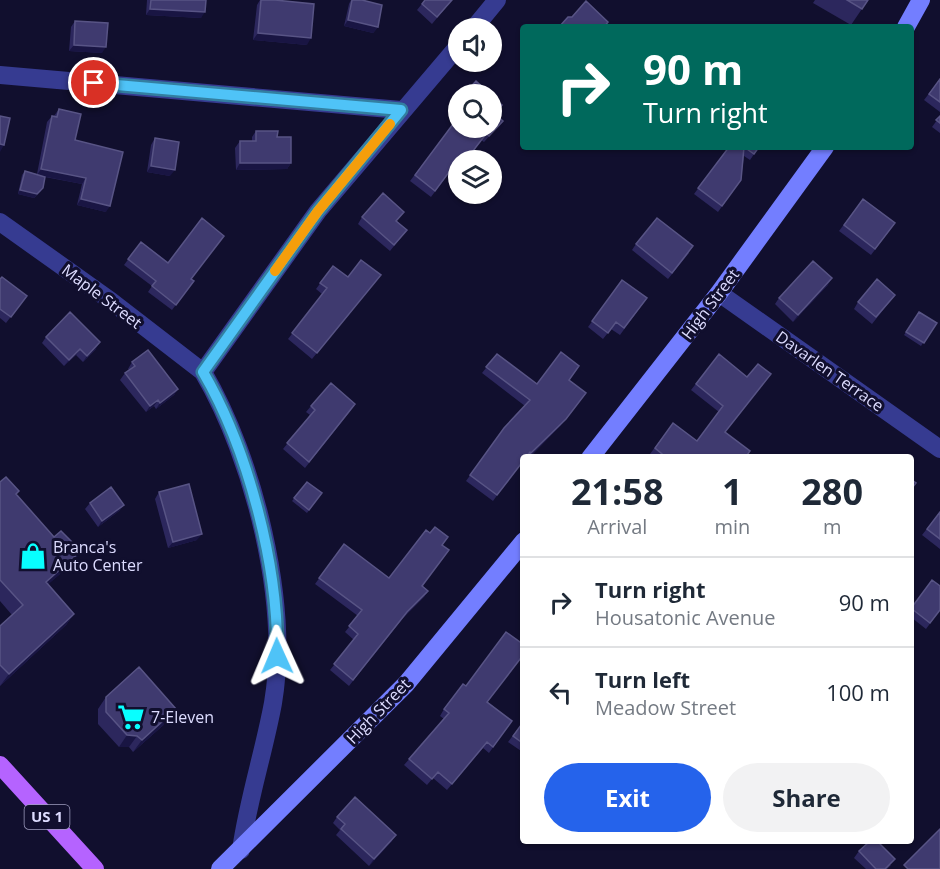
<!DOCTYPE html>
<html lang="en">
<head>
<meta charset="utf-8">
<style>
  :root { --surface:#fff; --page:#f2f2f3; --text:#1f2937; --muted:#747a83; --line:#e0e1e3; --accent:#2563eb }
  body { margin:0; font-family:"Open Sans",sans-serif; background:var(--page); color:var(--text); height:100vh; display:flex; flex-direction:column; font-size:22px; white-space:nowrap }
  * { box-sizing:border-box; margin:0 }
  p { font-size:20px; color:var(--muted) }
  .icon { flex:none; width:33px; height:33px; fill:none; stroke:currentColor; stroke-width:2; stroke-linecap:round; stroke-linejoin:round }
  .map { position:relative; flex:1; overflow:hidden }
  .drawer { position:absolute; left:520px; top:454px; width:394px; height:390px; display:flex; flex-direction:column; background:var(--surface); border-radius:6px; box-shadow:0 2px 4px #0004 }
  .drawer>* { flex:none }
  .top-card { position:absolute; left:520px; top:24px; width:394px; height:126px; border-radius:6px; box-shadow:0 2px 4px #0004; background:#00695c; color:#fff; overflow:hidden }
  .fabs { position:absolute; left:448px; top:18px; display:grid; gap:12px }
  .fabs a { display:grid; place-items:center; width:54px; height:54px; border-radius:50%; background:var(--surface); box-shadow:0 2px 4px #0004; font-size:30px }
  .pin { position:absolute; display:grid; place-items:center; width:51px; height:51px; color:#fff; margin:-26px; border:3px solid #fff; border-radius:50%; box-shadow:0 2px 6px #0007 }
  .me { position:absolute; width:66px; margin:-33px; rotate:359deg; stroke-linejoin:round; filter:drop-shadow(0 0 4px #0008) }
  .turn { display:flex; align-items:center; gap:21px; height:126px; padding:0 24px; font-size:27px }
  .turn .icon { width:78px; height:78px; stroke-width:2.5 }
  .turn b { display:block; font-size:42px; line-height:51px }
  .eta { display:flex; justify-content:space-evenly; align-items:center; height:102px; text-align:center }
  .eta b { font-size:36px; font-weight:700; line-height:42px }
  .action { display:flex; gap:12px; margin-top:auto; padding:12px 24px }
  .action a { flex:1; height:69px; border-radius:36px; background:var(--accent); color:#fff; font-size:24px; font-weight:700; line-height:69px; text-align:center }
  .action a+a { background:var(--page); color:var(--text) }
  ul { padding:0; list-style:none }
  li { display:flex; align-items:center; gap:18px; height:90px; padding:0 24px; border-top:2px solid var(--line) }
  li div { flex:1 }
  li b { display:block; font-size:22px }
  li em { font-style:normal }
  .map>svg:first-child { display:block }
</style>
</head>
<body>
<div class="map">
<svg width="940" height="869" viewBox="0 0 940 869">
  <rect width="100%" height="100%" fill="#110f2e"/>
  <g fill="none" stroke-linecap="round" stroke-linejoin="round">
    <path stroke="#363b91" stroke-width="18" d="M474,28L497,0
      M0,75L401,110
      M0,222L111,301L203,372
      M719,293L940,449
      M241,850C248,800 264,752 273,703C290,603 254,459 203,372L318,211L459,45"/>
    <path stroke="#737eff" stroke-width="18" d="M906,27L921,0
      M590,458L719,293L825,147
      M220,869L406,684L524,541"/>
    <path stroke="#b563ff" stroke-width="18" d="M0,765L95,869"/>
  </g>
  <path fill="#2c275d" d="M147,0H206L201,18L146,15Z
    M260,0H275L307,45L253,40L257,5Z
    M351,0H362L378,27L373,33L344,26L349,4Z
    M425,0H452L432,24L417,10Z
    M815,0H868L851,25L813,3Z
    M75,21L102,53L69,51L71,27Z
    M940,79V112L924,100Z
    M492,96L502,105L495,114L503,121L484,142L481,140L459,160V170L454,166L431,197L410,181L458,118L450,111L459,100V128Z
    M59,109L75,140L106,212L77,205L82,184L45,177L41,191L34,198L18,194L22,175L25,171L37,174L47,122L52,116H54Z
    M940,116V133L932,127Z
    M256,131L277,137L291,163L287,169L236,170L235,148L240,141H252V137Z
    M155,138L170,176L147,172L151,145Z
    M729,147H759L750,160L744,156L741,180L718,212L694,194Z
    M863,199L895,223L871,255L839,231Z
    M362,217L397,221L407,230L390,251L358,224Z
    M141,242L194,281L172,310L148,292L152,286L124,265Z
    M636,244L689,253L668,279L632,250Z
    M333,266L348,277L376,281L312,359L288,339L322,294L316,289Z
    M0,279L27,296L6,323L0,318Z
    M622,280L647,298L620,335L611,329L603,339L588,327Z
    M828,285L793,322L775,304L779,298Z
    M895,295L872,324L854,309L858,302Z
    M919,312L937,323L921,346L904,335Z
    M46,337L96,349L83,362L76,355L64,366L42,343Z
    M497,354L537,384L569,380L561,425L529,458H524L493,501L466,481L504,428L525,406L482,373Z
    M719,354L725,432L745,458H654L650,454L673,423L697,441L719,412L691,390Z
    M132,362L178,389L174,395L156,409L154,406L146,412L120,380L125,373L129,370L128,369Z
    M311,406L351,410L305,468L283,449L310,415L306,412Z
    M0,482L16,495L73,563L48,584L74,614L66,625L0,686V626L12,615L0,601Z
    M307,482L322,493L307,513L292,501Z
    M159,492L197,540L168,548L155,499Z
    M90,503L124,505L119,511L98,527L85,509Z
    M940,512V549L922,535Z
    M430,533L443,545L423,586L428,591L424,597L403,618L349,686L330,670L354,640L345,632L358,616L315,584L344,544L389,578Z
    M912,607L940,610L926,629L912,618Z
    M106,697L176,709L168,721L133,752L129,747H119L98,724V709Z
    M488,702L512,721L489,753L483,748L447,790L433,778L427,785L404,765L444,719L440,716L444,709Z
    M524,721V753L508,742Z
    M337,817L392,841L369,866L336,835L340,830L333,823Z
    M859,851L891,865L887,869H866L854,858Z"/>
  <path fill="#191543" d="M150,9L205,12L201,18L146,15Z
    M348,20L378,27L373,33L344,26Z
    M258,33L311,38L307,45L253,40Z
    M74,45L106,47L102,53L69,51Z
    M0,144L4,145L0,152Z
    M240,163H291L287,169L236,170Z
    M151,166L175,170L170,176L147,172Z
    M41,169L86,178L82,184L37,175Z
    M43,188L34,198L18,194L20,190Z
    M81,199L110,206L106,212L77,205Z
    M832,278L828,285L793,322L798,315Z
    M100,342L96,349L83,362L87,356Z
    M80,349L76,355L64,366L69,360Z
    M178,389L174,395L156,409L160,403Z
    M586,393L561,425L528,458L531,453Z
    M158,400L154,406L146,412L150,406Z
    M124,505L119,511L98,527L102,521Z
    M202,534L197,540L168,548L173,542Z
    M81,551L73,563L37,594L46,582Z
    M428,591L424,597L403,618L349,686L407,612Z
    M74,614L66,625L0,686L9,674Z
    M176,709L168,721L133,752L142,740Z
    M127,735L137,736L129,747H119Z
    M487,742L483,748L447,790Z
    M396,835L392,841L369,866L374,859Z"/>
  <path fill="#3f3a6f" stroke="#585485" stroke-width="1.5" d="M151,0H206L205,12L150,9Z
    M261,0H275L314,4L311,38L258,33Z
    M352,0H362L382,5L378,27L348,20Z
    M425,0H452L437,17L422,4Z
    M847,0H868L862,9Z
    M586,1L608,22L604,27H559L568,17H572Z
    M75,21L108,23L106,47L74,45Z
    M940,79V102L929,94Z
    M476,81L490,94H464Z
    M492,96L502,105L494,113L503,121L489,136L486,134L466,160H458L435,191L415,175L459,116V128H492Z
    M459,100V109L454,105Z
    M59,109L81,114L75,140L123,152L110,206L81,199L86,178L41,169L52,116L57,117Z
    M0,116L10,118L4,145L0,144Z
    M940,116V123L936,120Z
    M256,131H278L277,137H291V163H240V141H256Z
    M155,138L179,142L175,170L151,166Z
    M729,147H759L754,154L744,147L741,180L722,206L698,188Z
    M25,171L45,177L43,188L37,194L20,190Z
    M383,193L404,212L396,221L407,230L394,245L362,217Z
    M863,199L895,223L875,249L844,225Z
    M202,218L224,236L191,279L194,281L176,305L152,286L156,281L128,259L141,242L168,263Z
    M657,218L693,246L672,273L636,244Z
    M361,260L381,275L317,353L292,333L327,288L320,283L333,266L348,277Z
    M813,261L832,278L798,315L779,298Z
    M2,277L27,296L11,317L0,309V279Z
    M877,279L895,295L876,317L858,302Z
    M622,280L647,298L624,328L616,322L608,333L592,321Z
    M70,312L100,342L87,356L80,349L69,360L46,337Z
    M919,312L937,323L924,343L906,332Z
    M148,350L178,389L160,403L158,400L150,406L125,373L135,366L132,362Z
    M561,352L579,366L569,380L586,393L566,419L531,453L530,452L525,458H524V460L497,495L470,475L504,428L530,400L486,367L497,354L537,384Z
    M719,354L747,377L758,364L771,374L725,432L750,451L745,458H667L655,448L673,423L697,441L723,406L696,384Z
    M331,383L355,404L309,462L287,443L315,410L311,406Z
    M6,477L19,491L16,494L54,537L61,531L81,551L46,582L74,614L9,674L0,665V626L23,605L0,580V482Z
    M912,480L916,483L912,488Z
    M307,482L322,493L309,510L294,498Z
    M189,484L202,534L173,542L159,492Z
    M111,487L124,505L102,521L90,503Z
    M940,512V539L927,529Z
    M435,527L448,537L442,545L449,550L422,586L428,591L407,612L353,680L334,664L358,634L349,626L362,610L319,578L344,544L389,578L426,530L430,533Z
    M932,580L940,586V610L930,623L912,609V607Z
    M506,632L524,645V654L487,702L512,721L493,747L487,742L452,784L438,772L432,779L409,759L449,713L444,709L463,684L466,686Z
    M139,667L176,709L142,740L137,736L127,735L106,712V697Z
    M524,721V744L513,736Z
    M355,797L396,835L374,859L341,829L345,824L337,817Z
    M940,829V869H908L904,865Z
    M869,842H878L895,859L885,869H876L859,851Z"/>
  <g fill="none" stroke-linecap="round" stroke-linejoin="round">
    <defs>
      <path id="route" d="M94,83L401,110L318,211L203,372C248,449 279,567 277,656"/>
    </defs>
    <use href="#route" stroke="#337fa1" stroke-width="15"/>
    <use href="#route" stroke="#4fc3f7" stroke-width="10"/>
    <path stroke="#f59e0b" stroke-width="10" d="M275,271L318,211L390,124"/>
  </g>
  <defs>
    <symbol id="shop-bare" viewBox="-9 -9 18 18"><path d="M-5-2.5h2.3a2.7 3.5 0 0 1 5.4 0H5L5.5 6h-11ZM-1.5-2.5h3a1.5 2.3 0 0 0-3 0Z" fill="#08ffff" stroke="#110f2e" stroke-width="2.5" paint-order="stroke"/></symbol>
    <symbol id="supermarket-bare" viewBox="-9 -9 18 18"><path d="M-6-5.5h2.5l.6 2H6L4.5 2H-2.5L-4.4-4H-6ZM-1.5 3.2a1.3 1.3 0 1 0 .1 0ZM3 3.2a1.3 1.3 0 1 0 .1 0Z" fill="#08ffff" stroke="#110f2e" stroke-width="2.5" paint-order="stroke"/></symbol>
  </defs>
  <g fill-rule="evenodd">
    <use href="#shop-bare" x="14" y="537" width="38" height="38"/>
    <use href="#supermarket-bare" x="112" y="698" width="38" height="38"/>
  </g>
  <g text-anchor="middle" stroke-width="6" stroke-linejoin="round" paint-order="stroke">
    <rect fill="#110f2e" stroke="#a09ec0" stroke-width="1.5" x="24.5" y="805" width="45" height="24" rx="4.5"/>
    <g font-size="15" font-weight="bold" fill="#dddcff">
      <text x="47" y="822">US 1</text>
    </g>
    <g font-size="16" fill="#dddcff" stroke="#110f2e">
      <text transform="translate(102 296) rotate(37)" y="6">Maple Street</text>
      <text transform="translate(710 304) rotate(-53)" y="6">High Street</text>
      <text transform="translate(830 371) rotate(35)" y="6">Davarlen Terrace</text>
      <text transform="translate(378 711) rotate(-46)" y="6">High Street</text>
    </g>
    <g font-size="16" fill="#dddcff" stroke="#110f2e" text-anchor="start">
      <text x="53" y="553">Branca's<tspan x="53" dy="18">Auto Center</tspan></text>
      <text x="151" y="723">7-Eleven</text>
    </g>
  </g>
</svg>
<div class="fabs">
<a><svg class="icon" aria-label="sound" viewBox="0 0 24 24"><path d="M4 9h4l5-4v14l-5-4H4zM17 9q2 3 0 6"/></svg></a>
<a><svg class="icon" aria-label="search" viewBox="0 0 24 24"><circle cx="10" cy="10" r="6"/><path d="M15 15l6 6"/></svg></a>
<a><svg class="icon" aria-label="layers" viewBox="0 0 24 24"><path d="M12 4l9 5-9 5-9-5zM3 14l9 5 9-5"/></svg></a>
</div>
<div class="pin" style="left:94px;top:83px;background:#d93025"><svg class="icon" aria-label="arrive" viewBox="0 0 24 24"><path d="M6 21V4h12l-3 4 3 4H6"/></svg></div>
<svg class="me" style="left:277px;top:656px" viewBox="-20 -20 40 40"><path d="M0-17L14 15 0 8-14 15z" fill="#4fc3f7" stroke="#fff" stroke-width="4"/></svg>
<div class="top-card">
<div class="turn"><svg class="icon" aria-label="right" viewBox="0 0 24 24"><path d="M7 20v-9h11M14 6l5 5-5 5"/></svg><div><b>90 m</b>Turn right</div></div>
</div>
<section class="drawer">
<div class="eta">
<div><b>21:58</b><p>Arrival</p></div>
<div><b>1</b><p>min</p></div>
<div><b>280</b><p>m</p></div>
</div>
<ul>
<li><svg class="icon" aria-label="right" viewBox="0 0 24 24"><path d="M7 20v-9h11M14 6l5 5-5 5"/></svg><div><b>Turn right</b><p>Housatonic Avenue</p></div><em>90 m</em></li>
<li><svg class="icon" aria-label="left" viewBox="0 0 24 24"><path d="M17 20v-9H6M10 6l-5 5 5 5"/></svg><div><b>Turn left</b><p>Meadow Street</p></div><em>100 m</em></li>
</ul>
<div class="action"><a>Exit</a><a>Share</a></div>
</section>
</div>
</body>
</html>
